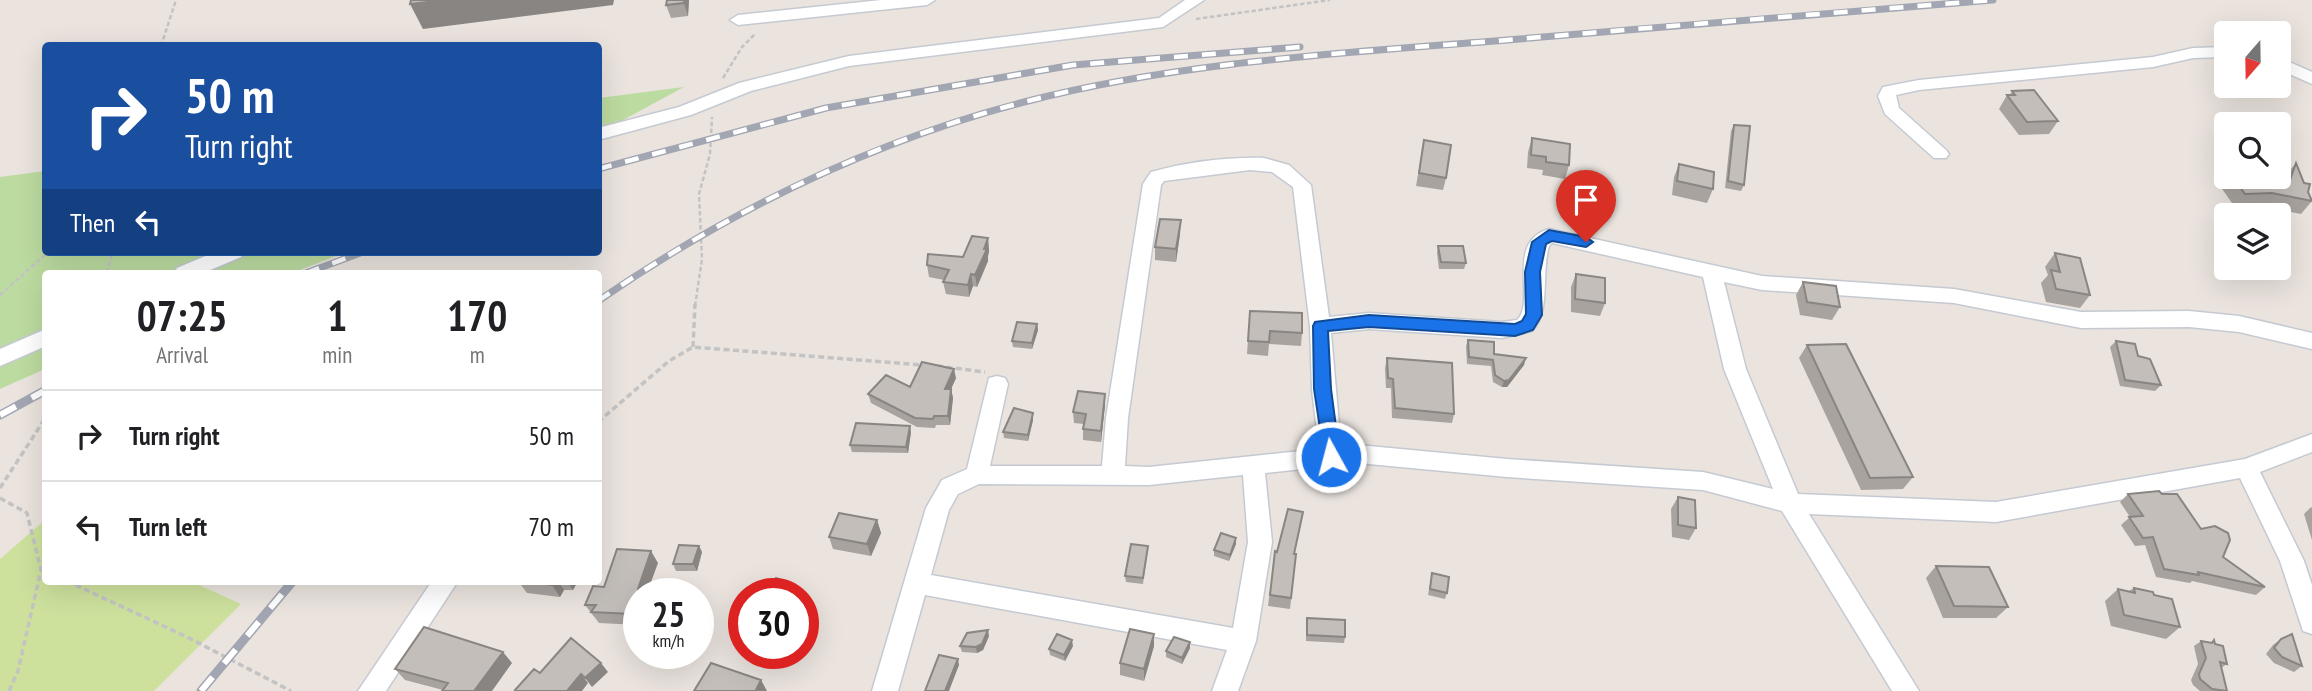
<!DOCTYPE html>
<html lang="en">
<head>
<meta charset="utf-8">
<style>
  :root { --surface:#fff; --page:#f2f2f2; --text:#202124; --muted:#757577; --line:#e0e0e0 }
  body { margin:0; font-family:"PT Sans Narrow",sans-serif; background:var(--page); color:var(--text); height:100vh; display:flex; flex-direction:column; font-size:26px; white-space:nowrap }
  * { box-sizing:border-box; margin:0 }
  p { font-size:23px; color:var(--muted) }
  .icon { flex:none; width:38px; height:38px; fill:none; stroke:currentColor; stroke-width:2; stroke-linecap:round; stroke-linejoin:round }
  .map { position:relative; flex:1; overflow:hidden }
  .details { position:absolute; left:42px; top:270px; width:560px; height:315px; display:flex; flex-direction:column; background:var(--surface); border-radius:7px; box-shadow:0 7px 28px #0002 }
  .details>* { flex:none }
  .top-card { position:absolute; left:42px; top:42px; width:560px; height:214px; border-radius:7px; box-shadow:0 7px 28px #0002; background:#1a4fa0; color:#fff; overflow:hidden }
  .needle { width:46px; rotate:200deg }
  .fabs { position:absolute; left:2214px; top:21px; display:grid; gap:14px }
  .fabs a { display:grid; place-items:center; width:77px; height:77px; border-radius:7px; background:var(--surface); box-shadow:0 7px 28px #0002; font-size:35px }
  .speed { position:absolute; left:623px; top:578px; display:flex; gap:14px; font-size:35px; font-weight:700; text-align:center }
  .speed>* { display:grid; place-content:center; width:91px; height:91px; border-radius:50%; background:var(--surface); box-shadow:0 7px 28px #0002; line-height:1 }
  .speed small { font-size:18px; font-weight:400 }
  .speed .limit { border:10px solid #d22; background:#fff; color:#111 }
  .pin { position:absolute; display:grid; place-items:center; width:60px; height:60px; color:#fff; margin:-72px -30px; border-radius:50% 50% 50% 0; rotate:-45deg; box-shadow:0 0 7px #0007 }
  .pin .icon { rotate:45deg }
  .me { position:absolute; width:77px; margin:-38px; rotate:353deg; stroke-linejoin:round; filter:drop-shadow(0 0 5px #0008) }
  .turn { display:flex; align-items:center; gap:24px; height:147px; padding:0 28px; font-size:32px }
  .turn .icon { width:91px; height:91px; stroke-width:2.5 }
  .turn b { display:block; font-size:49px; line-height:60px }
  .then { display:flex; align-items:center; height:66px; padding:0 28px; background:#0003; gap:14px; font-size:26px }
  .eta { display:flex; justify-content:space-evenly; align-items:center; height:119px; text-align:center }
  .eta b { font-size:42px; font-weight:700; line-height:49px }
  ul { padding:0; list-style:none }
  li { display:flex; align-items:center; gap:21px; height:91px; padding:0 28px; border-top:2px solid var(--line) }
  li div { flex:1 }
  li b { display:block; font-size:26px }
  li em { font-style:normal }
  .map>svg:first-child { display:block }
</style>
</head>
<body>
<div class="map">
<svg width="2312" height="691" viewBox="0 0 2312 691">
  <rect width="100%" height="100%" fill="#eae3de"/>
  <path fill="#bcdba0" d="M684,87L599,133V98Z
    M45,171L46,252H346L292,273H46L45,369L0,389V177Z"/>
  <path fill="#cde19d" d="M45,520L46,581H190L241,604L154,691H0V559Z"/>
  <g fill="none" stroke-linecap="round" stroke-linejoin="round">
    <defs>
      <path id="street" d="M881,0H935L927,5L738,25L730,20L738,15Z
        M1185,0H1204L1163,27L849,66L751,91L691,115L598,140V128L679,107L739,83L849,56L1159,18Z
        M2226,47V57L2193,58L2153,67L1919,90L1896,95L1899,108L1946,150L1949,154L1946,158H1934L1885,114L1878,96L1883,87L1919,80L2153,57L2193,48Z
        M2278,57L2312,72V84L2278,69Z
        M1264,158L1289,165L1311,185L1329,317L1369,313L1502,322L1517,320C1537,301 1504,242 1549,229L1762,276L1954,289L2081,312L2189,311L2239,316L2312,333V349L2239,332L2189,327L2081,328L1954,303L1762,290L1724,282L1746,369L1798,494L1996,502L2245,459L2312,434V452L2260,472L2304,561L2312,585V634L2303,631L2280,561L2240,478L1996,522L1809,514L1919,691H1892L1782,511L1703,490L1507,477L1358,463L1265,473L1272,542L1256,641L1238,691H1212L1227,650L925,595L898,691H872L926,508L942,480L967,469L989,378L997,376L1005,378L1008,384L990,466H1102L1106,418L1143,184L1151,172C1187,162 1227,157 1264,158ZM1250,170L1272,172L1293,187L1310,326L1312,389L1319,449L1149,467L1125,466L1128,418L1161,185L1164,181ZM1552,243L1703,277L1724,369L1773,489L1703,472L1507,459L1358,445L1341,447L1331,333L1369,329L1502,338L1532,331C1551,313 1541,273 1549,246ZM1243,475L1248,542L1233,628L931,575L949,510L958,494L979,484L1149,485Z
        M215,252H244L241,257L203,273H174L177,268Z
        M46,329V346L0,366V349Z
        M432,581H458L386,691H358Z"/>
    </defs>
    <use href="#street" stroke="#c5cad2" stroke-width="3"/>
    <path stroke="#c3c3c3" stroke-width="2.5" stroke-dasharray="4.5 2.5" stroke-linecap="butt" d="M1196,19L1330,0
      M161,46L176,0
      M723,78L742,47L755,34
      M107,273L111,257L108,252
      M0,295L48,252
      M695,306L702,259L699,194L710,154L712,117"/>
    <path stroke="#c3c3c3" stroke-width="3.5" stroke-dasharray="6 3.5" stroke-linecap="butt" d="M693,347L695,304
      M937,366L985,372
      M598,422L669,361L693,347L922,365
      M0,488L46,417
      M0,498L27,513L41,570L18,671L9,691
      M67,581L187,637L291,691"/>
    <use href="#street" fill="#fff" fill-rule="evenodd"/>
    <defs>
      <path id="rail-far1" d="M598,169L826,108L1073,65L1300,47
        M306,273L363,252
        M598,301C729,211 870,142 1024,102C1182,61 1346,53 1507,40C1669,26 1831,13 1993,0"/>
      <path id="rail" d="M0,415L46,390
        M201,691L293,581"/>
    </defs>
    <use href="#rail-far1" stroke="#a1a6b2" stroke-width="7"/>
    <use href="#rail" stroke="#a1a6b2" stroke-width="9"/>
    <use href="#rail-far1" stroke="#fff" stroke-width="4.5" stroke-dasharray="14" stroke-linecap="butt"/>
    <use href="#rail" stroke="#fff" stroke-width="6" stroke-dasharray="18" stroke-linecap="butt"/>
  </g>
  <path fill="#a8a39f" d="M689,0L688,16L671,18L666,5Z
    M2012,91L2058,121L2049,134L2019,135L1999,109L2007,95H2010Z
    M1734,125L1744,185L1741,191L1725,188L1731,131Z
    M1532,138L1569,165L1565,179L1542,175L1543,170L1527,168L1528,152Z
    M1424,140L1446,178L1443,190L1416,186Z
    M2296,163L2312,201L2301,214L2261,206H2234L2218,183L2226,173V177H2268L2284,179L2285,176Z
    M1679,164L1713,189L1707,203L1672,195L1674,177Z
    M1180,234L1176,262L1155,260V247Z
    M988,238L989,251L988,256V261L977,287L973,286L969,297L946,294L943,282L944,280L929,277L927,265L963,257Z
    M1438,246L1466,263L1464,269H1439L1437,253Z
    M2055,253L2090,295L2080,308L2046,302L2041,283L2048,275L2045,267Z
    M1576,274L1605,303L1600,316L1571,312V287Z
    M1803,282L1840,307L1832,320L1800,315L1796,295Z
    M1250,311L1302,333L1301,346L1269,344L1268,356L1247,354Z
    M1037,324L1038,330L1032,349L1013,347L1012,341Z
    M1468,340L1494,354L1524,365L1507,387H1502L1493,382L1491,366L1467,364L1466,346Z
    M2116,341L2138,356L2161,385L2155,391L2120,386L2110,347Z
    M1807,345L1913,477L1903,489L1861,490L1799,358Z
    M1387,358L1454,414L1452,423L1392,418L1391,388H1386L1385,368Z
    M956,378L951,389L953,398L950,425H936L935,428L917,427L871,403L868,394Z
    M1105,394V405L1101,442L1083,440V429L1084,424L1074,423L1073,412Z
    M1033,413V420L1028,441L1004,438L1003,432Z
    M911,432L908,453L852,452L850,445Z
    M2128,494H2162L2201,529L2223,557L2265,587L2256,595L2192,581L2190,583L2156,577L2145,545L2135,546L2121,525L2130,517L2120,502Z
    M1678,497L1696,528L1689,540L1672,537L1671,509Z
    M2311,507L2312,508V540L2304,514Z
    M877,520L881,533L871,556L833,549L829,537Z
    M1301,523L1294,554H1296L1290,609L1268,606L1275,551L1277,552Z
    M1236,538V544L1229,561L1214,556V550Z
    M699,546L702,552L697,571H676L673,564Z
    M1148,546L1143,584L1126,582L1125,576Z
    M658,563L639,593V625L599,623L585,605L604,587Z
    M1936,566L2008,607L1996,618H1943L1926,578Z
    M1432,573L1447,593L1445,599L1428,595Z
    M518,581H578L573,590H564L560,597L527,593Z
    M2134,588L2154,595L2180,627L2166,639L2111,626L2105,601L2118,589L2129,591Z
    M1307,618L1345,637L1344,643L1306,641V624Z
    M989,636L983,650L977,653L962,652L960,646Z
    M2281,639L2302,666L2294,672L2274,663L2266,654L2273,645Z
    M2214,640L2215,644L2227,664L2221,668L2227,691H2200L2193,685L2191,680L2198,664L2194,646L2201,641L2210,643Z
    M1190,642V648L1182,664L1166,657V651Z
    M1073,646L1065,661L1050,655L1049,649Z
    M1154,646L1144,681L1120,675V663Z
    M512,663L443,690L405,680L395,669Z"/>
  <path fill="#888582" d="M445,0H614L613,5L423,29L410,4Z
    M684,0H689L688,16L684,3Z
    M1181,220L1180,234L1176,262V249Z
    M988,238L989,251L988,256V261L977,287L975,275Z
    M971,274L973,286L969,297L968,285Z
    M1037,324L1038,330L1032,349V343Z
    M1526,358L1524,365L1507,387H1502L1504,381Z
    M954,369L956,378L947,398L945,389Z
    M951,389L953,398L950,425L948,416Z
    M1105,394V405L1101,442V431Z
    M1033,413V420L1028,441V435Z
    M910,426L911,432L908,453L906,447Z
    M877,520L881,533L871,556L867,544Z
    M1236,538V544L1229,561L1230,555Z
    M699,546L702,552L697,571L693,564Z
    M651,551L658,563L647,593H640L638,589Z
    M554,581H558L564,590L560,597L552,585Z
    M567,581H578L573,590Z
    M794,584L798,593H788Z
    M639,599V623L633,614Z
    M988,630L989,636L983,650L977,653L976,647Z
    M1154,634V646L1144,681V669Z
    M1072,640L1073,646L1065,661L1064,655Z
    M1190,642V648L1182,664V658Z
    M503,652L512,663L492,691H474Z
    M958,659L959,665L949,691H945Z
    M601,663L608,672L592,687L585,678Z
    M581,674L588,683L582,691H567Z
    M761,680L767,691H756V690Z"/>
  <path fill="#c3beb9" stroke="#888582" stroke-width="2" d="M411,0H445L410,4Z
    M667,0H684V3L666,5Z
    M2034,90L2058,121L2027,122L2007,95H2015L2012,91Z
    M1734,125L1750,126L1744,185L1728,181Z
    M1532,138L1570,144L1569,165L1546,162V157L1531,155Z
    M1424,140L1451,145L1446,178L1419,173Z
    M2296,163L2304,183L2310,184L2308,192L2312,201L2272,193L2245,194L2233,177H2268L2290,180Z
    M1679,164L1714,172L1713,189L1677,181Z
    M1160,219L1181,220L1176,249L1155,247Z
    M972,236L988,238L984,249H987L975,275L971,274L968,285L943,282L949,270L927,265L928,254L963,257Z
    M1438,246H1463L1466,263L1441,262Z
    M2055,253L2080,258L2090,295L2056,289L2051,270L2060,272Z
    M1576,274L1605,278V303L1575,299Z
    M1803,282L1836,286L1840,307L1807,302Z
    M1250,311L1302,313V333L1270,331L1269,342L1248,341Z
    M1017,322L1037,324L1032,343L1012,341Z
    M1468,340L1494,342V354L1526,358L1509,380L1504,381L1495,375L1493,360L1469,357Z
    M2116,341L2135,344L2138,356L2150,359L2161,385L2125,380Z
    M1846,344L1913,477L1870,478L1807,345Z
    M1387,358L1452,363L1454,414L1395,408L1393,379L1388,378Z
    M922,362L954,369L945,389H951L948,416H934L933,419L915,418L868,394L886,375L910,387Z
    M1078,391L1105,394L1101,431L1083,429L1086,414L1073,412Z
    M1014,408L1033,413L1028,435L1003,432Z
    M856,423L910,426L906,447L850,445Z
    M2159,491L2162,494H2177L2201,529L2215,526L2228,533L2230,540L2223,557L2265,587L2198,572L2199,575L2164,569L2153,537L2143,538L2129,517L2143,516L2128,494Z
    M1678,497L1695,500L1696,528L1678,525Z
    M1288,509L1303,512L1294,554H1296L1291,598L1270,595L1275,551L1277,552Z
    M839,513L877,520L867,544L829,537Z
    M1221,533L1236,538L1230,555L1214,550Z
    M1131,544L1148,546L1143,578L1125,576Z
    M679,545L699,546L693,564H673Z
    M617,549L651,551L638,589H642L641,593H639V599L633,614L591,612L596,605H585L593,586L604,587Z
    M1936,566L1989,567L2008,607L1954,606Z
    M1432,573L1449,577L1447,593L1430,589Z
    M776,578L794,584L788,593H766Z
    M520,581H554L552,585Z
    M2134,588L2153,592L2154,595L2172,599L2180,627L2124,615L2118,589L2135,593Z
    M1307,618L1345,620V637L1307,635Z
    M424,627L503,652L474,691H442L448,683L395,669Z
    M1130,629L1154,634L1144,669L1120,663Z
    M988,630L982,644L976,647L960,646L967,633Z
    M1057,634L1072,640L1064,655L1049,649Z
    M2292,634L2302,666L2282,657L2274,648L2281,639Z
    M1174,637L1190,642L1182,658L1166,651Z
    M571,638L601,663L585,678L581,674L567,691H518L515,690L534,669L540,673Z
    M2214,640L2215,644L2223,646L2227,664L2220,662L2227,691L2212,689L2200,679L2199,674L2206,658L2201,641L2212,643Z
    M939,655L958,659L945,691H925Z
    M711,663L761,680L756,690L763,691H694Z"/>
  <path fill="#1a73e8" stroke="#114b97" stroke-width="2" d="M1549,230L1586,237L1593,242L1586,247L1552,241L1546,244L1540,272L1542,315L1533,330L1515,336L1369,327L1328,331L1331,389L1340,457L1337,462H1325L1314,389L1313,326L1315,322L1369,315L1515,324L1522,321L1526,314L1525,272L1532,242Z"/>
</svg>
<div class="fabs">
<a><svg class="needle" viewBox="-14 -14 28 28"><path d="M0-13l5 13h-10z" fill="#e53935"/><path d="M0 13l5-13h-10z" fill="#757577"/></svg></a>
<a><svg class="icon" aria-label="search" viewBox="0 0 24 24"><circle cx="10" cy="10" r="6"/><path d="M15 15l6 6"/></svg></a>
<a><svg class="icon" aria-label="layers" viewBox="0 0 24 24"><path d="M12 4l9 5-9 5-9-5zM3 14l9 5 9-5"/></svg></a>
</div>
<div class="speed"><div>25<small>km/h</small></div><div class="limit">30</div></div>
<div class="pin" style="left:1586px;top:242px;background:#d93025"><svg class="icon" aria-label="arrive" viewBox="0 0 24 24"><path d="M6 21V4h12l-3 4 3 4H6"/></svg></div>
<svg class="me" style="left:1331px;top:457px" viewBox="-20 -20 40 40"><circle r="17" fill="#1a73e8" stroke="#fff" stroke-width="3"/><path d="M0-11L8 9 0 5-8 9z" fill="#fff"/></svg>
<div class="top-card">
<div class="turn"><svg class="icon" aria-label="right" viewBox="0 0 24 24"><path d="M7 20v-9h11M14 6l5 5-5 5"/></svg><div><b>50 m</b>Turn right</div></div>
<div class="then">Then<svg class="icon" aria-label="left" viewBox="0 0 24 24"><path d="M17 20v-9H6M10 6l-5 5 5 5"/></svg></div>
</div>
<section class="details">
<div class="eta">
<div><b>07:25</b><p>Arrival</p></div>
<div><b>1</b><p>min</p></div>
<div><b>170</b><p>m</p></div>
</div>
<ul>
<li><svg class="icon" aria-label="right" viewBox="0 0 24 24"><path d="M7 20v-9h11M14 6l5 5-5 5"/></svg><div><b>Turn right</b></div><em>50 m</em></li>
<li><svg class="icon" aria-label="left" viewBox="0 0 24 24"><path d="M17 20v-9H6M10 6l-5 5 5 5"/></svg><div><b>Turn left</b></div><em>70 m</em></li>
</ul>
</section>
</div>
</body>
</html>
